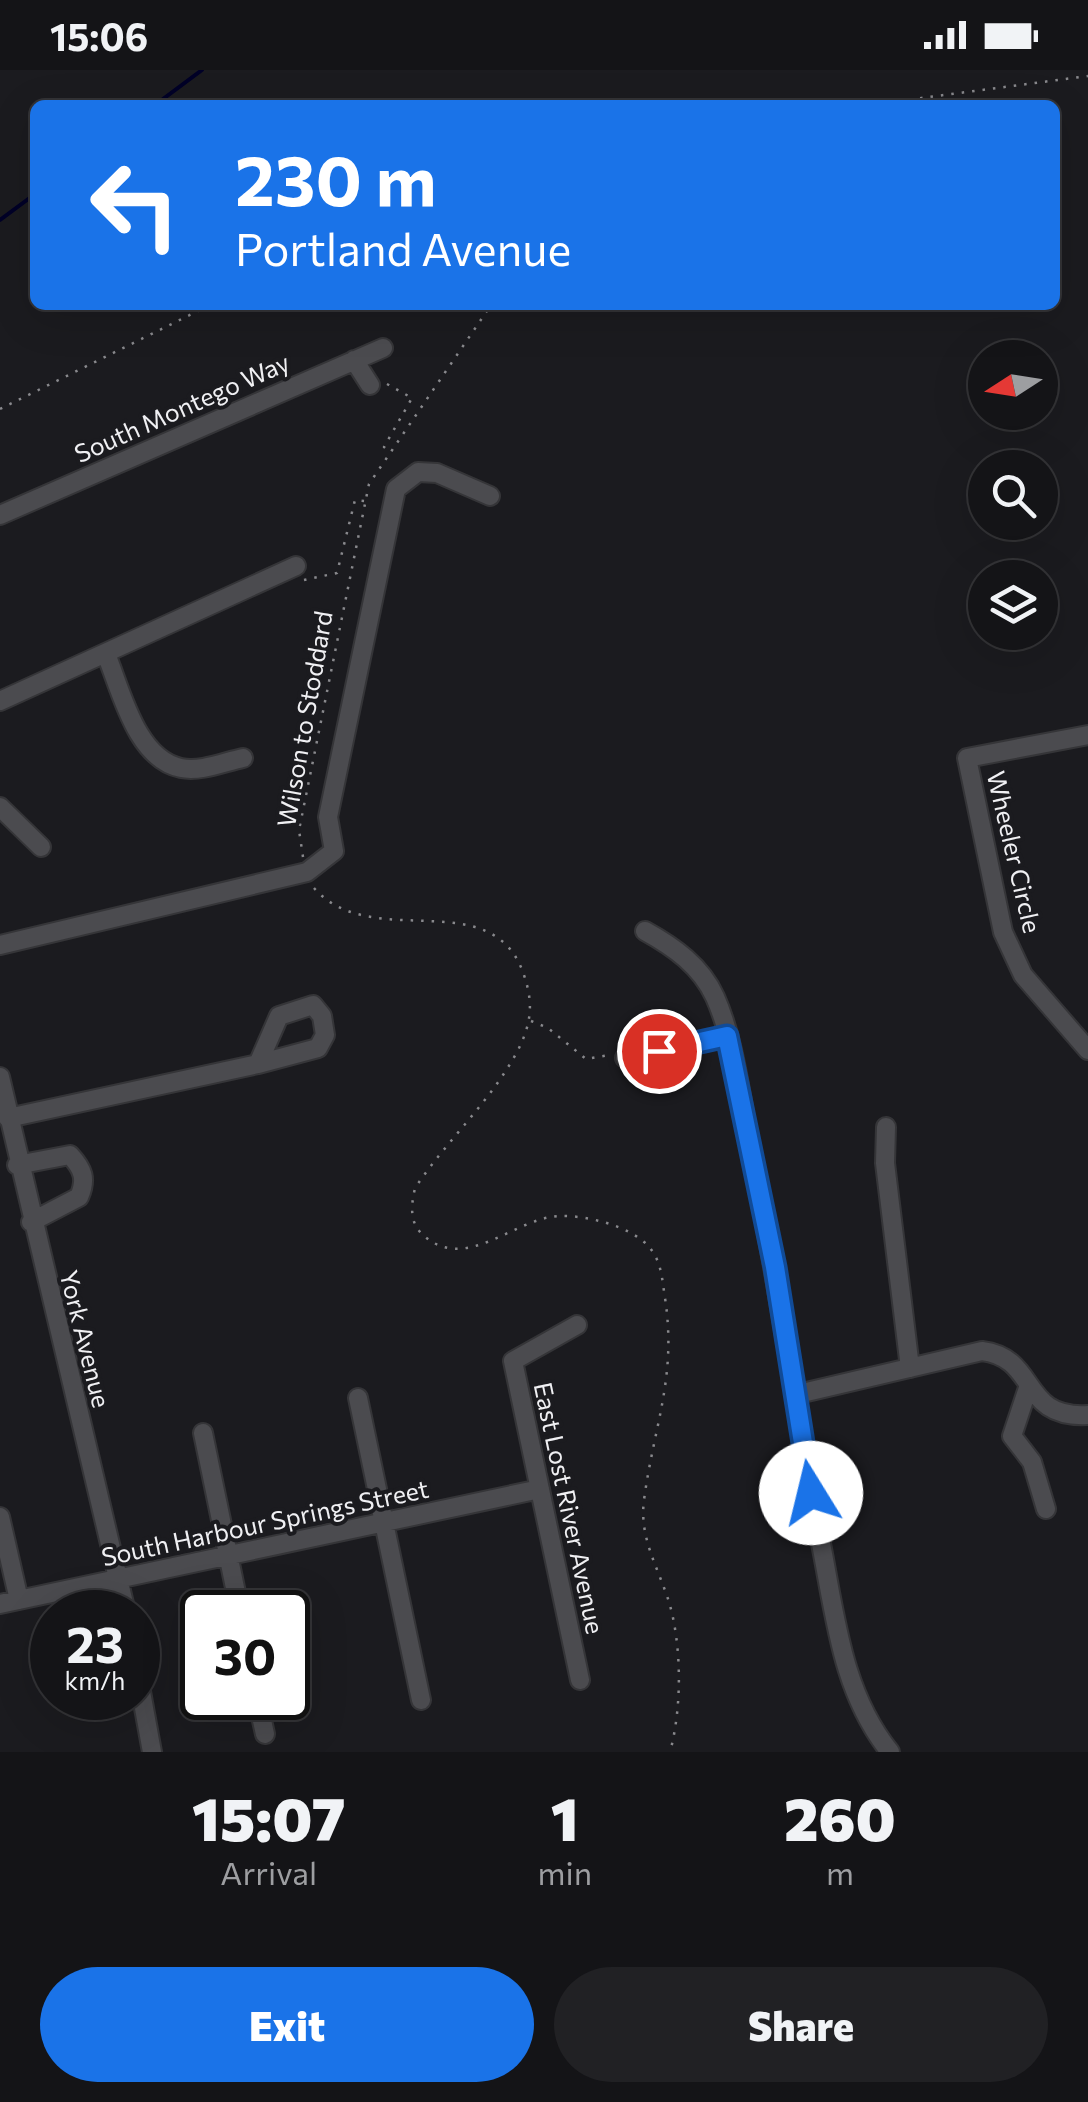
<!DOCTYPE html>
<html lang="en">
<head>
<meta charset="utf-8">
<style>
  :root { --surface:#141417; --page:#212124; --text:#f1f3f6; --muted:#9d9ea1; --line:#333336; --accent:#1a73e8 }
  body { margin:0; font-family:Commissioner,sans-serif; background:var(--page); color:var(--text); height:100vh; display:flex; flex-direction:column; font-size:38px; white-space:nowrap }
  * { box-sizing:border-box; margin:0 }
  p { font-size:32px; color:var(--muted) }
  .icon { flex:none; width:55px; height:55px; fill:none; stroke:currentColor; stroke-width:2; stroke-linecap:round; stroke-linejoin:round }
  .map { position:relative; height:1682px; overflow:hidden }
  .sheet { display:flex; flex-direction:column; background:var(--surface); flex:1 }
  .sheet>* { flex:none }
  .banner { position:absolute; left:30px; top:30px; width:1030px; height:210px; border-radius:15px; box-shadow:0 10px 40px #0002,0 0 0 2px var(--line); background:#1a73e8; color:#fff; overflow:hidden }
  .needle { width:65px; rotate:258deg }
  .fabs { position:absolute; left:968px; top:270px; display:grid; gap:20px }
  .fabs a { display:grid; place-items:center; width:90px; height:90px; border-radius:50%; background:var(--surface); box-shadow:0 10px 40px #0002,0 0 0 2px var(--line); font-size:50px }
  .speed { position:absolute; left:30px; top:1520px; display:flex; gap:20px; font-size:50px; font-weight:700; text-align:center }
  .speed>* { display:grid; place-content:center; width:130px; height:130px; border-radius:50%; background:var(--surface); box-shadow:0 10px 40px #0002,0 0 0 2px var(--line); line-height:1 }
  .speed small { font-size:25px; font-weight:400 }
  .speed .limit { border:5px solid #111; border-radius:15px; background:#fff; color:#111 }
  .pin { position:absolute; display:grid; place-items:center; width:85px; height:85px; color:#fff; margin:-42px; border:5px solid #fff; border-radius:50%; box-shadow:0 2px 10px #0007 }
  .me { position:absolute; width:110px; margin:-55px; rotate:351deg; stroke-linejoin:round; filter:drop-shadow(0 0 8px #0008) }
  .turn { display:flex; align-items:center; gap:35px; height:210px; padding:0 40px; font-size:45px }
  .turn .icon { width:130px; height:130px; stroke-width:2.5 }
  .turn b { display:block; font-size:70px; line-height:85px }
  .eta { display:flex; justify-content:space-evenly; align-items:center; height:170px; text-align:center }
  .eta b { font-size:60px; font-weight:800; line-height:70px }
  .button { display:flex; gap:20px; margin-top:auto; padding:20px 40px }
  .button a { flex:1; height:115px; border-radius:60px; background:var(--accent); color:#fff; font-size:40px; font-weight:800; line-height:115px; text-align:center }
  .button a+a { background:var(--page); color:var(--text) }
  .status { display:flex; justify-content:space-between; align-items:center; height:70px; padding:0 50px; background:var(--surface); direction:ltr }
  .status svg { height:28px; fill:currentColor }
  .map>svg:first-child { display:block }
</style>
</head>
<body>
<div class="status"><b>15:06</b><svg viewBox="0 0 49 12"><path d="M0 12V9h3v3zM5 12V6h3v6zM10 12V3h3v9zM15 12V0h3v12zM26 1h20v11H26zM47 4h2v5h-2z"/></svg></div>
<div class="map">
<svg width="1088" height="1682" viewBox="0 0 1088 1682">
  <rect width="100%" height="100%" fill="#1b1b1f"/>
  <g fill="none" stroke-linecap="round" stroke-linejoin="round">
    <path stroke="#000027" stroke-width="4" d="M155,35L202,0
      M0,150L35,124"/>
    <defs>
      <path id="minor" d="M354,290L370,315
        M0,445L383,278
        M106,584C121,620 136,689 181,698C201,702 224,692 243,688
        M0,631L296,496
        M1088,665L967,688L1003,862L1023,905L1088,980
        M0,737L41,777
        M645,861C674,877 701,896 715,927C735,972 740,1027 750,1074C778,1211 797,1348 823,1484C836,1553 844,1625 890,1682
        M0,875L307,802L334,781L328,747L396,419L418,402L437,403L490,426
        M313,935L322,946L325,965L318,978L258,994L279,946Z
        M625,988L727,966
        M0,1007L126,1542
        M8,1048L258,994
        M886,1057L885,1093L910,1298
        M17,1095L70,1085C83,1099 87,1109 79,1127L31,1152
        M577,1255L513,1291L580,1610
        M1028,1318L1012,1366L1032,1392L1046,1439
        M798,1324L982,1281C1039,1288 1019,1349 1088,1345
        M358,1328L421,1630
        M203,1363L240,1542
        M0,1447L19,1530
        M0,1534L540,1419
        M138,1605L152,1682
        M257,1628L265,1664"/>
    </defs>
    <use href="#minor" stroke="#353538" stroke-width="22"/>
    <path stroke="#89898d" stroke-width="2.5" stroke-dasharray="2.5 8" stroke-linecap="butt" d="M868,35L1088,6
      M387,314L412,328L384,377L389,381
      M0,339L210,235
      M304,510L337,503L355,430L365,431
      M303,787L299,760L369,414L491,235
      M314,818C372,884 492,811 524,905C533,932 532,951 519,978C493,1029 447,1070 415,1118C411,1136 409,1153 424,1166C467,1203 514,1148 559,1146C586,1145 632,1156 650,1178C662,1193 662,1210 665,1228C677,1307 654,1355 644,1430C639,1468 658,1497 669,1532C682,1576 682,1638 670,1682
      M531,951L548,958L586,989L609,985"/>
    <use href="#minor" stroke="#4b4b4f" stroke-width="18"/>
  </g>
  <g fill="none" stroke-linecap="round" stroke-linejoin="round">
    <defs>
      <path id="route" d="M659,981L727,966L775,1197L811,1423"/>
    </defs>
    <use href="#route" stroke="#114b97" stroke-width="25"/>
    <use href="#route" stroke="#1a73e8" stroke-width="18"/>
  </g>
  <g text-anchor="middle" stroke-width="8" stroke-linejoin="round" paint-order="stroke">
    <g font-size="25" fill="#f0f0f3" stroke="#1b1b1f">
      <text transform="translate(182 338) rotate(-24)" y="9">South Montego Way</text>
      <text transform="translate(305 649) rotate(-80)" y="9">Wilson to Stoddard</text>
      <text transform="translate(1014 782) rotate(77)" y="9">Wheeler Circle</text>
      <text transform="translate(85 1269) rotate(76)" y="9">York Avenue</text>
      <text transform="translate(569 1438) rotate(78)" y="9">East Lost River Avenue</text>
      <text transform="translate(265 1453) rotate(-12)" y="9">South Harbour Springs Street</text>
    </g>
  </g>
</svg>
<div class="fabs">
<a><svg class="needle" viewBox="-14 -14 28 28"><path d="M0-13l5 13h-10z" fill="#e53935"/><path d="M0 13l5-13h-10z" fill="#9d9ea1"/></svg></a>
<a><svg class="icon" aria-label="search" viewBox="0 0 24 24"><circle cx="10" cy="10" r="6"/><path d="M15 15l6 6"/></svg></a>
<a><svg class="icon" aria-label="layers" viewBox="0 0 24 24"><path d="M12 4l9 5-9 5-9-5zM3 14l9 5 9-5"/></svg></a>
</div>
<div class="speed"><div>23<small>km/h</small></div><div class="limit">30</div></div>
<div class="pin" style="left:659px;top:981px;background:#d93025"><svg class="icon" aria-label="arrive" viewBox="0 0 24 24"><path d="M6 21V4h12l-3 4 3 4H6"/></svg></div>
<svg class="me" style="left:811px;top:1423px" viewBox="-20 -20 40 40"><circle r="19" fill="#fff"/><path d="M0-13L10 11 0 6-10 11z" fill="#1a73e8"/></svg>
<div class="banner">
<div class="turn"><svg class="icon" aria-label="left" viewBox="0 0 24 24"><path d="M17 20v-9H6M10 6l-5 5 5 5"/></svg><div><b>230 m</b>Portland Avenue</div></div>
</div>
</div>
<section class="sheet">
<div class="eta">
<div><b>15:07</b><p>Arrival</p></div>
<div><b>1</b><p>min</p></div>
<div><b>260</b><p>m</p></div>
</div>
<div class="button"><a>Exit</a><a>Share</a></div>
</section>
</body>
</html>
